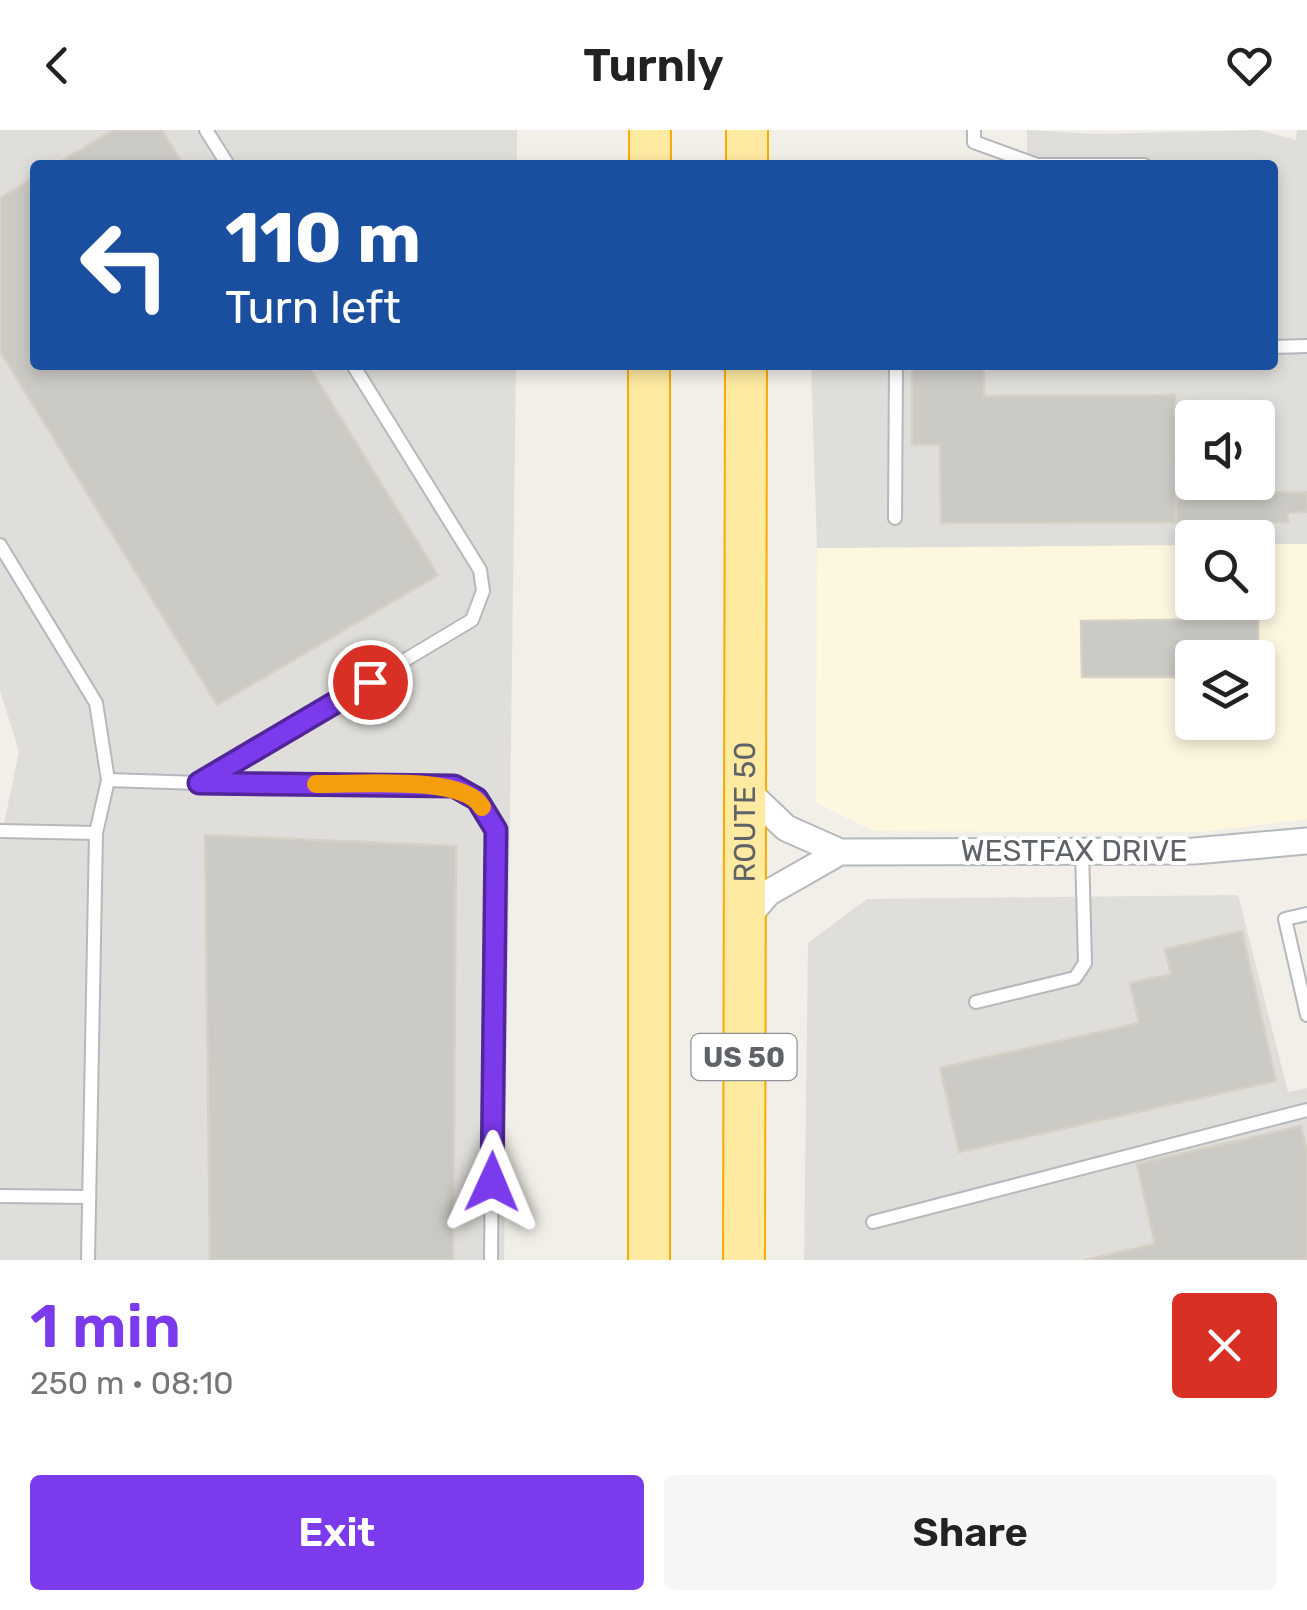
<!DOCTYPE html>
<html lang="en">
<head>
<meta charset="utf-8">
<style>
  :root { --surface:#fff; --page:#f6f6f6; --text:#222; --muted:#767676; --accent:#7c3aed }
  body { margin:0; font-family:Rubik,sans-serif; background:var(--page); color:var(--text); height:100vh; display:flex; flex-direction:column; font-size:38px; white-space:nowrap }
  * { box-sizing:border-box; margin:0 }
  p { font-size:32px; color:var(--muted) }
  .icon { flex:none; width:55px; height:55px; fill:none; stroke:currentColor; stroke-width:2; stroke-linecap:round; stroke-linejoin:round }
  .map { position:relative; height:1130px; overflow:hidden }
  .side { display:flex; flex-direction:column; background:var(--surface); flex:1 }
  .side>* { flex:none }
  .top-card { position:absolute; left:30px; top:30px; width:1248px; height:210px; border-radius:10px; box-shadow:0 5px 15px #0003; background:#1a4fa0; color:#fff; overflow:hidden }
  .controls { position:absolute; left:1175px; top:270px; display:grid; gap:20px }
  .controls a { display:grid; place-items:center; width:100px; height:100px; border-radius:10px; background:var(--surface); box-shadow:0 5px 15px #0003; font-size:50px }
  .pin { position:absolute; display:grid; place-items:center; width:85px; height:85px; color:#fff; margin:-42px; border:5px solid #fff; border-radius:50%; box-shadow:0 2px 10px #0007 }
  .me { position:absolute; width:110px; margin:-55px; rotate:1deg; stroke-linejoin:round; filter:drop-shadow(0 0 8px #0008) }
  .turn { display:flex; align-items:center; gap:35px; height:210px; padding:0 30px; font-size:45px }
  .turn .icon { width:130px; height:130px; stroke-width:2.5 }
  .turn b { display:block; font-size:70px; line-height:85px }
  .round { display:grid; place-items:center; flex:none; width:105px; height:105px; border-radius:10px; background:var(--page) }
  .head { display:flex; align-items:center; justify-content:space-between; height:170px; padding:0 30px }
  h1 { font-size:60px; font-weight:600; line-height:75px; color:var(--accent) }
  .cta { display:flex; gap:20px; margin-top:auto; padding:20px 30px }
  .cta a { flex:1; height:115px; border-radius:10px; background:var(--accent); color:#fff; font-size:40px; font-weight:600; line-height:115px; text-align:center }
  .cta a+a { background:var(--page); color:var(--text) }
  header { display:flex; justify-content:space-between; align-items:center; height:130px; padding:0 30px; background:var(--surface); font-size:45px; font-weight:600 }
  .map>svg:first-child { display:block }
</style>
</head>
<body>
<header><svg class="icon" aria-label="back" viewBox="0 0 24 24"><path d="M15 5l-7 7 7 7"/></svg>Turnly<svg class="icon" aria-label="heart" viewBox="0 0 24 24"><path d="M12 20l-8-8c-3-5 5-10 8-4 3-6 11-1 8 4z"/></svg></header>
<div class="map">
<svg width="1307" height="1130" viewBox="0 0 1307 1130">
  <rect width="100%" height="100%" fill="#f1efe8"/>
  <path fill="#fef7e0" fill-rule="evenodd" d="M1258,414H1307V689L1202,702L873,701L816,673L817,418L1192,415V472H1258ZM1192,528H1258V592H1192Z"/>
  <path fill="#e0deda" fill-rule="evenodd" d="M0,0H517V35H35V235H516L504,1130H0V712L19,622L0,560Z
    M1027,0L1096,4L1259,0L1296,10L1297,0H1307V414H1258V408H1192V415L817,418L811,235H1272V35H1027ZM1192,288H1258V352H1192Z
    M1238,765L1288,962L1307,958V1130H804L808,813L867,769Z"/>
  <path fill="#cccac5" stroke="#d6d1c6" stroke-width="2.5" d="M113,0H162L183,35H55Z
    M35,47V235H308L438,445L217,575L0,221V68Z
    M912,240H984V266L1175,265L1176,392L941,393L940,315H912Z
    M1307,362V382L1287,383L1288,392H1176V363Z
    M1258,489V546V528H1192V547H1082L1081,491Z
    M205,705L456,716L453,1130H210Z
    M1242,801L1276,951L959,1022L940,938L1139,893L1130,853L1171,844L1165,819Z
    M1301,996L1307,1022V1130H1085L1155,1114L1137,1034Z"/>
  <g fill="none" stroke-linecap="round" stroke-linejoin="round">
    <defs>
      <path id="service" d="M206,0L228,35
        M974,0V12L1037,35H1144
        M1272,217L1307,216
        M895,388L896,235
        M0,415L96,573L108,650L199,653L472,490L483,461L480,440L353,235
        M201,653L455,656L477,669L495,700L491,1130
        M0,701L96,703L88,1130
        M96,703L108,650
        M1307,784L1285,789L1307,885
        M976,872L1075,848L1085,833L1082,721
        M0,1066L89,1067
        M873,1092L1307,980"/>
      <path id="minor" d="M743,657L786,698L840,722L1194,721L1307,711
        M744,791L768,763L840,722"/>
      <g id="trunk">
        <path d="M650,35V0"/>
        <path d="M747,35V0"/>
        <path d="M649,1130V235"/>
        <path id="s1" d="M744,1130L746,235"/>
      </g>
    </defs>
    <use href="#service" stroke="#b5b8bc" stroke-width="16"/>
    <use href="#minor" stroke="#b5b8bc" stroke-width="29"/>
    <use href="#trunk" stroke="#f9ab00" stroke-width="44"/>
    <use href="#service" stroke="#fff" stroke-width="12"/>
    <use href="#minor" stroke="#fff" stroke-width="25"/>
    <use href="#trunk" stroke="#feeaa1" stroke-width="40"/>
  </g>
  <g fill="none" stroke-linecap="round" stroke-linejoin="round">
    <defs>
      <path id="route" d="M370,552L199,653L454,656L477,669L496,700L492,1052"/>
    </defs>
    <use href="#route" stroke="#51269a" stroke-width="25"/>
    <use href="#route" stroke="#7c3aed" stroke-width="18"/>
    <path stroke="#f59e0b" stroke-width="18" d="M316,654C354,655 463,644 482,677"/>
  </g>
  <g text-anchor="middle" stroke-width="8" stroke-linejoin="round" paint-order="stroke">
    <rect fill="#fff" stroke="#8f9295" stroke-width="2.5" x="691.5" y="904" width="105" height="46" rx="8"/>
    <g font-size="28" font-weight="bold" fill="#5f6368">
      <text x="744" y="937">US 50</text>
    </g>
    <g font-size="30" fill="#5f6368" stroke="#fff">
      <text dy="10" stroke="none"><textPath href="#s1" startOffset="448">ROUTE 50</textPath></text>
      <text x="1074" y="731">WESTFAX DRIVE</text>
    </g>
  </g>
</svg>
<div class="controls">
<a><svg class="icon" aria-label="sound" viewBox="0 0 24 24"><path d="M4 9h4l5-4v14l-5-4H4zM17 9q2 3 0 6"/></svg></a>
<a><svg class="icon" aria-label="search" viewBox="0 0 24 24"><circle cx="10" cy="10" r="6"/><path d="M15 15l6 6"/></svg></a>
<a><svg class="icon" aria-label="layers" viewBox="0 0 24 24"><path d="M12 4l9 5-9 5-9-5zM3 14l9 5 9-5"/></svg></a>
</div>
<div class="pin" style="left:370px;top:552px;background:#d93025"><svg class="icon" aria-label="arrive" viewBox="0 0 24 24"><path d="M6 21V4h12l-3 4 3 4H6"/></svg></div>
<svg class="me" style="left:492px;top:1052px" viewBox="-20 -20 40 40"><path d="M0-17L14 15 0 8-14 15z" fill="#7c3aed" stroke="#fff" stroke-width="4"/></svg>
<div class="top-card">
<div class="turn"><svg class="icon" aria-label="left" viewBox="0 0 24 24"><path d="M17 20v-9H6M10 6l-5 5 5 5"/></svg><div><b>110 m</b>Turn left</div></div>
</div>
</div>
<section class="side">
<div class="head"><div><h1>1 min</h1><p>250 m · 08:10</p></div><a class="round" style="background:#d93025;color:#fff"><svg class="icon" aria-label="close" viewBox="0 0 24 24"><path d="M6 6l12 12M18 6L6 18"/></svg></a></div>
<div class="cta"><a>Exit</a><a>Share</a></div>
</section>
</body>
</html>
